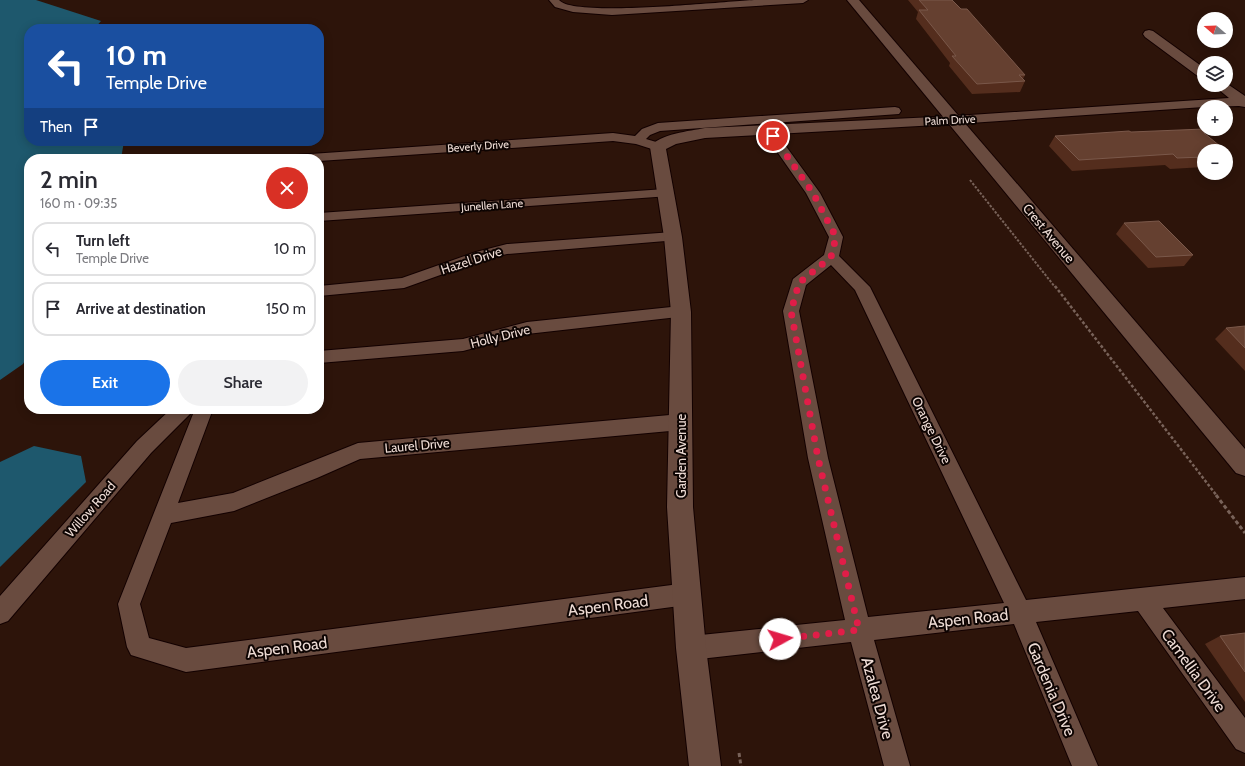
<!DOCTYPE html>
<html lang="en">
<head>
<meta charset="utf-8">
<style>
  :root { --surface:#fff; --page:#f2f2f3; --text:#2b2b33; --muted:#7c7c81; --line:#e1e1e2; --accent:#1a73e8 }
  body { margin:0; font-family:Cabin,sans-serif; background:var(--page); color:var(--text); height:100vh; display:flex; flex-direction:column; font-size:15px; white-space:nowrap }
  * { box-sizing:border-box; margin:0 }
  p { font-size:13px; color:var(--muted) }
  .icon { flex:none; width:22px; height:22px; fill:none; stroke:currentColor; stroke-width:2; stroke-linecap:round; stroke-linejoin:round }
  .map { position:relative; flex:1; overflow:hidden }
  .side { position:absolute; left:24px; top:154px; width:300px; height:260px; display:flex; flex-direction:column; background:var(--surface); border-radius:16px; box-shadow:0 2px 10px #0003 }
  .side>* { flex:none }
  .banner { position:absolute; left:24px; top:24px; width:300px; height:122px; border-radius:16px; box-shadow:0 2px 10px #0003; background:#1a4fa0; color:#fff; overflow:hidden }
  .needle { width:26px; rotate:289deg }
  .controls { position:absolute; left:1197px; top:12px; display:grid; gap:8px }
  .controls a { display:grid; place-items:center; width:36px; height:36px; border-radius:50%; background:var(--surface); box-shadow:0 2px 10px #0003; font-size:20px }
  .pin { position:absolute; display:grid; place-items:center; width:34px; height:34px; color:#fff; margin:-17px; border:2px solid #fff; border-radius:50%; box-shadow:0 1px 4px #0007 }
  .me { position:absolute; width:44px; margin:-22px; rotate:84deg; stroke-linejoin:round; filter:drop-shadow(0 0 3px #0008) }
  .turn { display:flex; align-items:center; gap:14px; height:84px; padding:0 16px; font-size:18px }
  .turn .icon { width:52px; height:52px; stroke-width:2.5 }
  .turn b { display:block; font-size:28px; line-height:34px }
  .then { display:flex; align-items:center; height:38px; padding:0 16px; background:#0003; gap:8px; font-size:15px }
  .round { display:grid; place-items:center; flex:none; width:42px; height:42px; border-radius:21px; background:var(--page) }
  .headline { display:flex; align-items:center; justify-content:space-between; height:68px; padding:0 16px }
  h1 { font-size:24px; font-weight:600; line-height:30px }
  .action { display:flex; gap:8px; margin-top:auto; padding:8px 16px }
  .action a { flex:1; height:46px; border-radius:24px; background:var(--accent); color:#fff; font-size:16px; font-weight:600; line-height:46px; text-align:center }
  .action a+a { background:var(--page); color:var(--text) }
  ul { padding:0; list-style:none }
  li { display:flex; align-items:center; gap:12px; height:54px; margin:0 8px 6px; padding:0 8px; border:2px solid var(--line); border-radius:16px }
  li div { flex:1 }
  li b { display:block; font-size:15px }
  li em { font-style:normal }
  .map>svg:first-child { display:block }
</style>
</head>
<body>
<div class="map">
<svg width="1245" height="766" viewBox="0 0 1245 766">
  <rect width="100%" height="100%" fill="#2d140a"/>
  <path fill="#1e586d" d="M0,0H36L101,21L94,29H29V141H124L121,159H29V353L23,364L0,380Z
    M34,446L81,456L86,482L0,567V462Z"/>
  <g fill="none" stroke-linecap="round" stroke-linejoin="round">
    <defs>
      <path id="lane" d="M549,0H559C573,18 726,1 756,0C773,0 790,0 808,0L803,3L612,15L573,12L555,7Z
        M895,107L899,108L901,111L899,114L660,131L650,135L646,139L663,144L664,147L663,150L658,151L636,144L613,141L319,161V159H289L291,156L296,155L613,133L635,136L642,129L658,123Z
        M768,126L772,127L820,193L843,237L839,256L870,287L1026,600L1245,577V599L1163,608L1245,718V753L1236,749L1138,611L1036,622L1098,766H1072L1014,624L874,640L910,766H884L851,642L691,660L683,656L679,648L683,640L691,636L845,620L808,458L783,311L793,279L824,255L829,237L806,193L762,130L764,127ZM831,265L855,290L1004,603L868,617L828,458L799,311L806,285Z
        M665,189L670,190L672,193L670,196L319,221V213Z
        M673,232L678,234L680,237L678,240L507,254L485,259L404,288L319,296V286L402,278L476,252L507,244Z
        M681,306L687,308L689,312L687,316L527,334L463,351L319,363V351L463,339L527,322Z
        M171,409H192L190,414L151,453L8,621L0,624V596L137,441Z
        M195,409H213L178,503L233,493L358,443L681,414L688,417L690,422L688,427L681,430L360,459L317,478L234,511L171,523L140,604L149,638L186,648L687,583L695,586L698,594L695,602L687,605L186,672L131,655L127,647L118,604Z"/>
      <path id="street" d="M1149,30L1153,31L1204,68V78L1199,77L1145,37L1143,34L1145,31Z
        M1226,83L1245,96V107L1239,106L1204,107L955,124L705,138L676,144L666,149L682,237L691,312L693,507L706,648L721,766H689L676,648L667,507L671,312L664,237L650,147C659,134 690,131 705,128L955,116L1229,98L1213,85H1226Z"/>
      <path id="secondary" d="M847,0H859L1245,449V476L1236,473Z"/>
    </defs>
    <use href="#lane" stroke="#130100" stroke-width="2"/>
    <use href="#street" stroke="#130100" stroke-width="2"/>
    <use href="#secondary" stroke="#130100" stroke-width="2"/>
    <path stroke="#786259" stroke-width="2" stroke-dasharray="2.5 1.5" stroke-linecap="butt" d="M970,180L1055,287"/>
    <path stroke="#786259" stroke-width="2.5" stroke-dasharray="3 2" stroke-linecap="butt" d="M1055,286L1217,496"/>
    <path stroke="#786259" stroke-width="3" stroke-dasharray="4 2.5" stroke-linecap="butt" d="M1216,495L1245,533
      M739,753L741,766"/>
    <use href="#lane" fill="#694b3f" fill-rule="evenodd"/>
    <use href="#street" fill="#694b3f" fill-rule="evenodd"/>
    <use href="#secondary" fill="#694b3f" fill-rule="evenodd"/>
  </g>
  <path fill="#542d1d" d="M908,0H952L1025,75L1023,79L1025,81L1020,92L972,94L949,66L950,63L916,19L918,12Z
    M1131,132L1204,133L1231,155L1226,162V151H1204V167L1170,169L1165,165L1072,171L1049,146L1055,136Z
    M1124,223L1193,255L1184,266L1148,268L1116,234Z
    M1245,326V371L1215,339L1226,328Z
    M1245,633V702L1205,644L1220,636Z"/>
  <path fill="#654030" stroke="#7a584a" d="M919,0H952L961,9H967L1025,75H1019L1025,81L977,84L952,56H956L919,10H928Z
    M1204,129V133L1231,155L1226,156V151H1204V157L1177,158L1173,154L1079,160L1055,136L1129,131L1131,132Z
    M1159,221L1193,255L1156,257L1124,223Z
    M1245,326V348L1226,328Z
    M1245,633V672L1220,636Z"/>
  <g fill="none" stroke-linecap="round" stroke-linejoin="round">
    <path stroke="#e11d48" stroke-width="7" stroke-dasharray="0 12.6" d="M773,136L813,193L836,237L831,257L799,283L791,311L818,458L859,630L780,639"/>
  </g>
  <g text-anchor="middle" stroke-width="4" stroke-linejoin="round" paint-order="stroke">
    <g font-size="11" fill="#eddbd4" stroke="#0d0402">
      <text transform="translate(950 120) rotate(-3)" y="4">Palm Drive</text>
      <text transform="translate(478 146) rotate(-4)" y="4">Beverly Drive</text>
      <text transform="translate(492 205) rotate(-4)" y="4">Junellen Lane</text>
    </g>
    <g font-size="13" fill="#eddbd4" stroke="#0d0402">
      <text transform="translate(1049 233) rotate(50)" y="5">Crest Avenue</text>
      <text transform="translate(471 260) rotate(-18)" y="5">Hazel Drive</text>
      <text transform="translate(500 336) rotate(-14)" y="5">Holly Drive</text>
      <text transform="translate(932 430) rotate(64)" y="5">Orange Drive</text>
      <text transform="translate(417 445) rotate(-5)" y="5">Laurel Drive</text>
      <text transform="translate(681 456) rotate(-90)" y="5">Garden Avenue</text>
      <text transform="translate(90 509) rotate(-49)" y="5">Willow Road</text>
    </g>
    <g font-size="16" fill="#eddbd4" stroke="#0d0402">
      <text transform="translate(608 605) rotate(-7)" y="6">Aspen Road</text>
      <text transform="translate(968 618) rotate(-6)" y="6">Aspen Road</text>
      <text transform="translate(287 647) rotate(-7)" y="6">Aspen Road</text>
      <text transform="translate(1194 670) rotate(54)" y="6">Camellia Drive</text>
      <text transform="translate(1052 689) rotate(67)" y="6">Gardenia Drive</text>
      <text transform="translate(878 698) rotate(75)" y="6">Azalea Drive</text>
    </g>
  </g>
</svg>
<div class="controls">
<a><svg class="needle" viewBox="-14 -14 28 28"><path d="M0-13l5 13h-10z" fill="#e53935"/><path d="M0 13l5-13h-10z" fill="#7c7c81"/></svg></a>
<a><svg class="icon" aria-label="layers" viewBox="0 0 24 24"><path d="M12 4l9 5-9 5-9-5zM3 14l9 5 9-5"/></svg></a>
<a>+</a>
<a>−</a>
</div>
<div class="pin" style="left:773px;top:136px;background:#d93025"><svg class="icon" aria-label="arrive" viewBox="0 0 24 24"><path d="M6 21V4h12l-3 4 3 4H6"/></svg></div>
<svg class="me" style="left:780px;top:639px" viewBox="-20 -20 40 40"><circle r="19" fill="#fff"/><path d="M0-13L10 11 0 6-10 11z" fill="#e11d48"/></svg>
<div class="banner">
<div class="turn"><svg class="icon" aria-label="left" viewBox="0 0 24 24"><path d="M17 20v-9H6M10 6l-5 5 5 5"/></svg><div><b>10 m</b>Temple Drive</div></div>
<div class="then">Then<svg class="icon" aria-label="arrive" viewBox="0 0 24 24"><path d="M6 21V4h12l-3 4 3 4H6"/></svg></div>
</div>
<section class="side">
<div class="headline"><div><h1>2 min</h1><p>160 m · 09:35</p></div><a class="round" style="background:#d93025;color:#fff"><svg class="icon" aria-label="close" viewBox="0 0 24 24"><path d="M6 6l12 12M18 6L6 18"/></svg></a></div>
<ul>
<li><svg class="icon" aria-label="left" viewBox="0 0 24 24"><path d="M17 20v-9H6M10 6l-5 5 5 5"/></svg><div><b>Turn left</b><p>Temple Drive</p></div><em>10 m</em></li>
<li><svg class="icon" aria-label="arrive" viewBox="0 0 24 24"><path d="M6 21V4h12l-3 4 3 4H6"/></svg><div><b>Arrive at destination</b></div><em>150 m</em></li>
</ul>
<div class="action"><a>Exit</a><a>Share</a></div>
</section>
</div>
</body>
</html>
